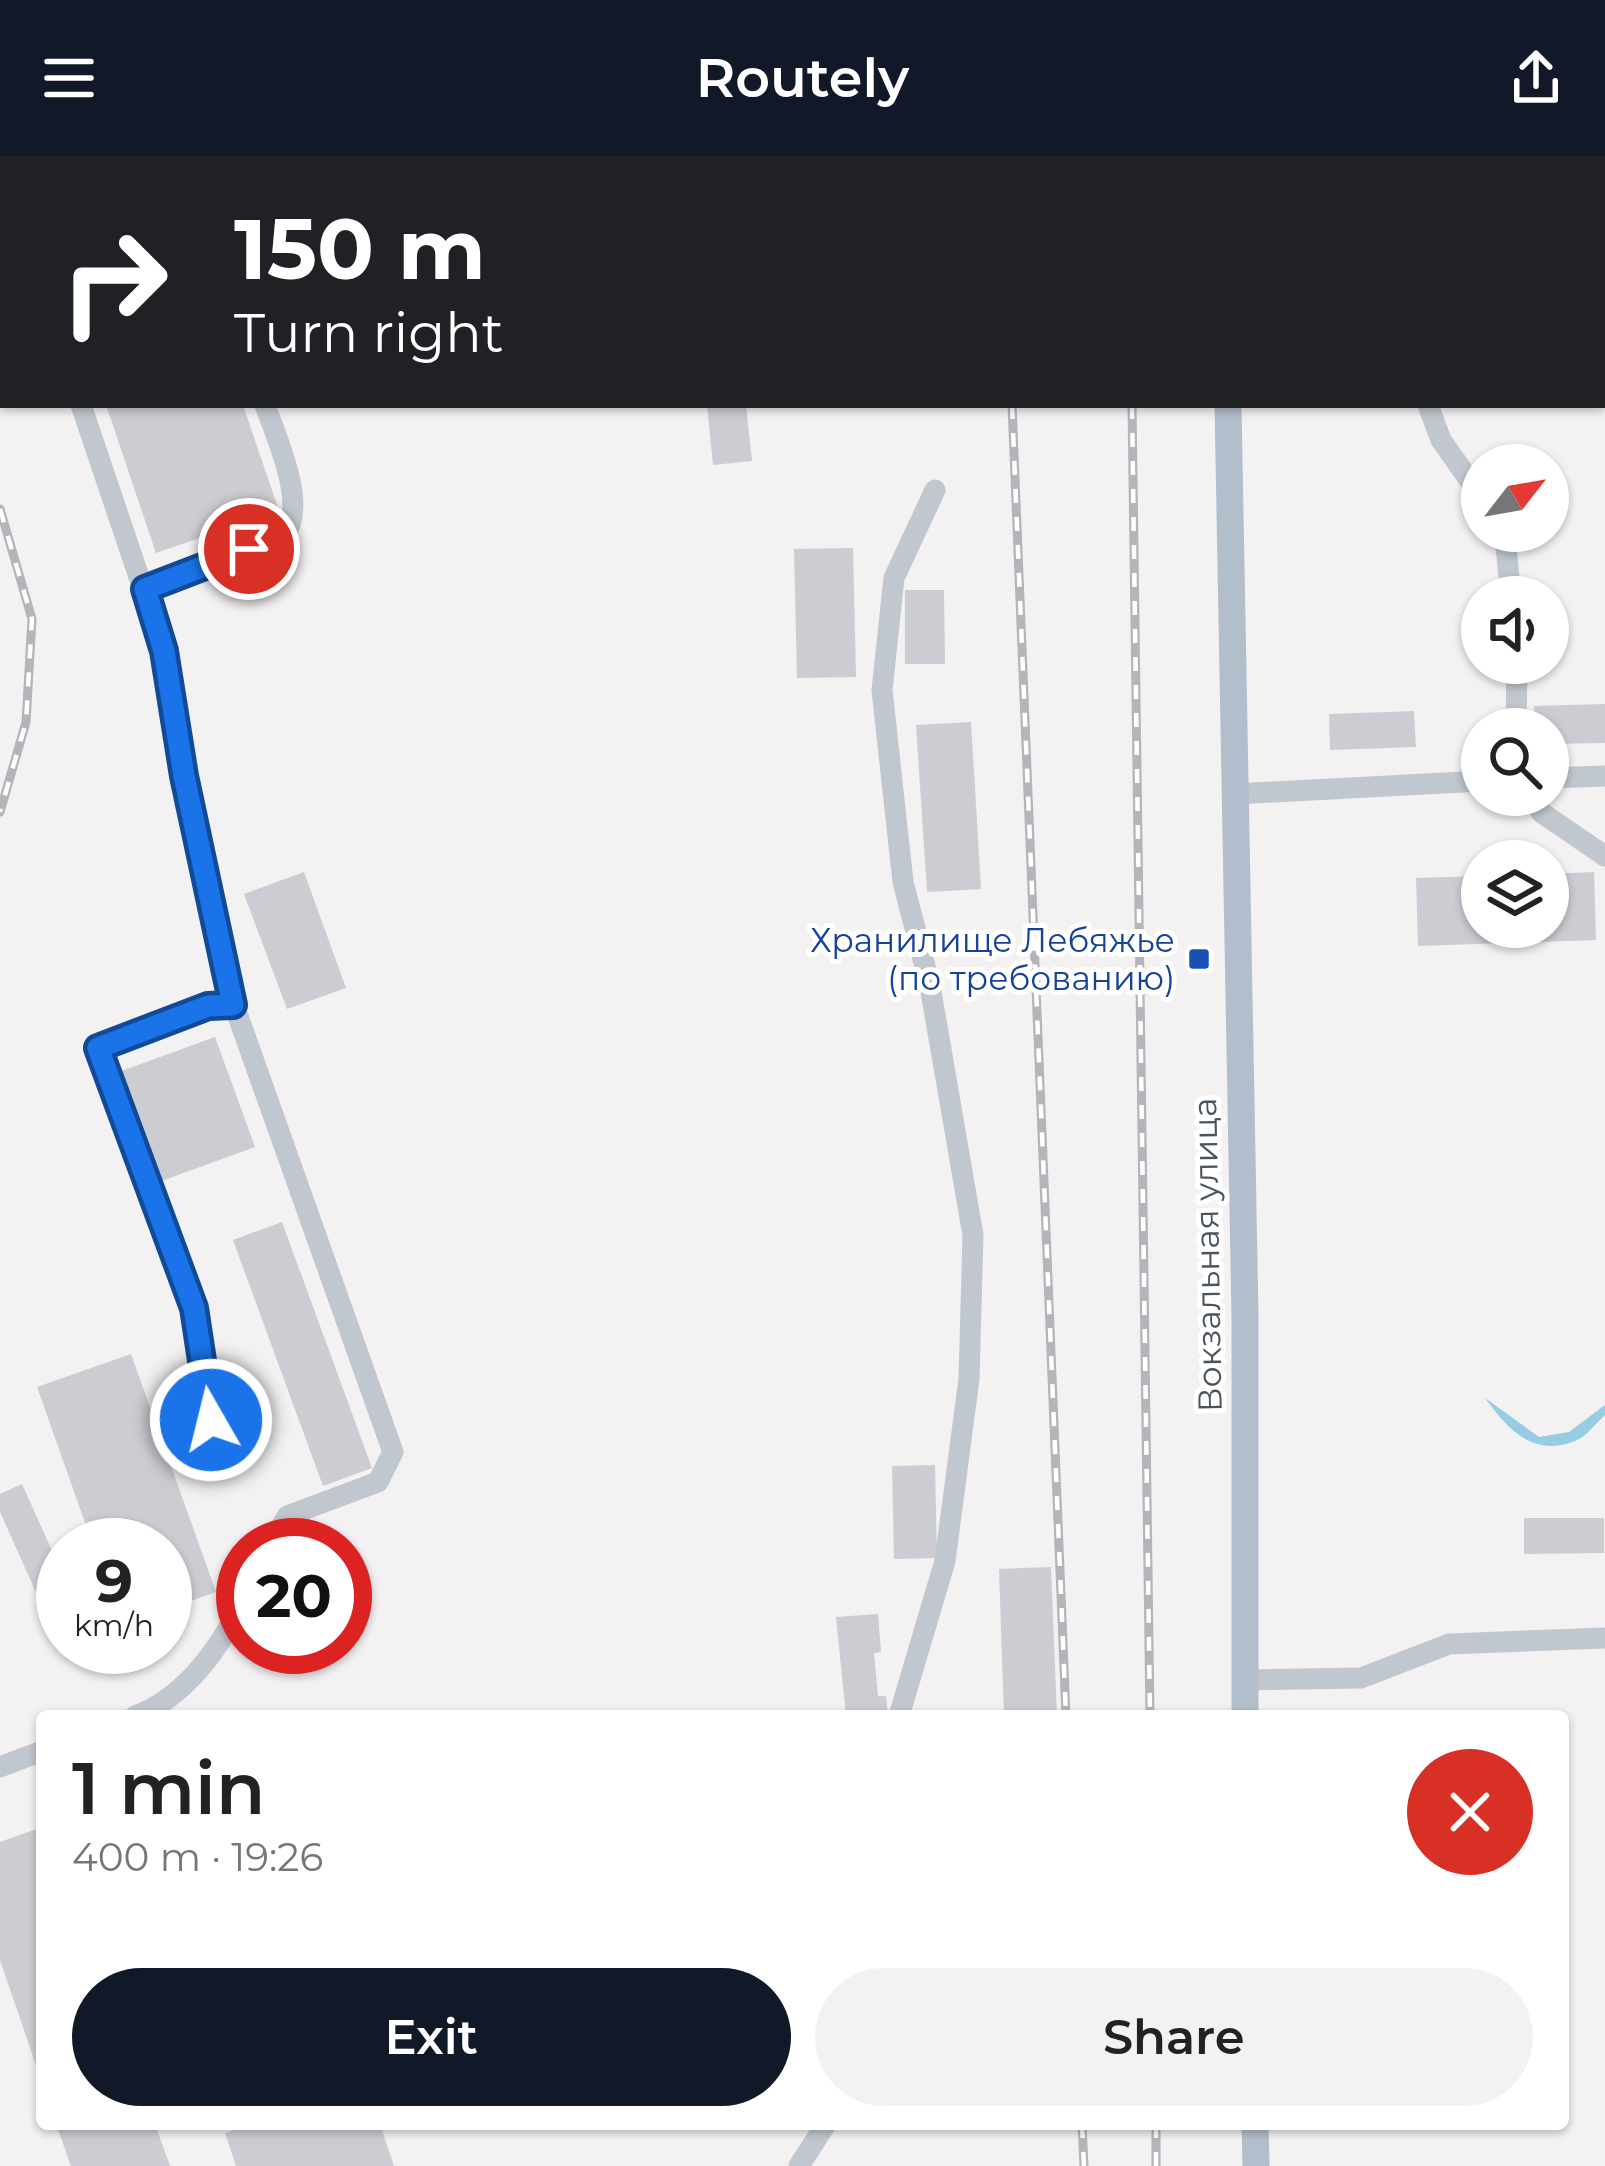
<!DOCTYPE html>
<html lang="en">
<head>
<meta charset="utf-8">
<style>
  :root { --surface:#fff; --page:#f2f2f2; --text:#222; --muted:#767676; --accent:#111827 }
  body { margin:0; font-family:Montserrat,sans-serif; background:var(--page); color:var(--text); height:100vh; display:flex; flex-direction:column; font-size:45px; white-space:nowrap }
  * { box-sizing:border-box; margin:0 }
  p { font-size:39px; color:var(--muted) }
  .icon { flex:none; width:66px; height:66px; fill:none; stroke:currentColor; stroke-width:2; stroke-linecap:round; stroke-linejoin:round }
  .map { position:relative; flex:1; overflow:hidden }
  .drawer { position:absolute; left:36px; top:1554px; width:1533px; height:420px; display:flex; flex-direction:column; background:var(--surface); border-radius:12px; box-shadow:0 3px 9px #0004 }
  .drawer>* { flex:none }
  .guide { position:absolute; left:0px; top:0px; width:1605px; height:252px; box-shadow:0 3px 9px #0004; background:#202124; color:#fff; overflow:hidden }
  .needle { width:78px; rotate:59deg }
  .buttons { position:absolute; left:1461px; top:288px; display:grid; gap:24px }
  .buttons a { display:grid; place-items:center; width:108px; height:108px; border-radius:50%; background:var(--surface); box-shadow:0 3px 9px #0004; font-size:60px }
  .speed { position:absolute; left:36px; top:1362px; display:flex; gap:24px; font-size:60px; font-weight:700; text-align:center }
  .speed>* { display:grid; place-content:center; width:156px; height:156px; border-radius:50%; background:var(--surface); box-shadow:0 3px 9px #0004; line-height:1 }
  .speed small { font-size:30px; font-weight:400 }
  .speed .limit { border:18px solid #d22; background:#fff; color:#111 }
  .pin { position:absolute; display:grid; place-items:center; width:102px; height:102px; color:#fff; margin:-51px; border:6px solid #fff; border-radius:50%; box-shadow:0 3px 12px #0007 }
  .me { position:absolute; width:132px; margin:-66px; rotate:352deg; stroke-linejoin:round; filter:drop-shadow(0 0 9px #0008) }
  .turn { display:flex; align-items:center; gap:42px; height:252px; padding:0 36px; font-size:54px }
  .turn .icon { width:156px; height:156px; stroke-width:2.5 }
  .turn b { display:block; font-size:84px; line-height:102px }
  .round { display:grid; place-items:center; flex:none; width:126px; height:126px; border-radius:63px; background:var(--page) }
  .head { display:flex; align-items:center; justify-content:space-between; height:204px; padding:0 36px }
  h1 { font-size:72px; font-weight:600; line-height:90px }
  .primary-button { display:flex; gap:24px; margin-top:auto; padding:24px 36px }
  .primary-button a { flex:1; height:138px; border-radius:72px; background:var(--accent); color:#fff; font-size:48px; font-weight:600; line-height:138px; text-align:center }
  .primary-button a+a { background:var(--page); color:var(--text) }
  header { display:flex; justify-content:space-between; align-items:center; height:156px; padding:0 36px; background:var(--accent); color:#fff; font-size:54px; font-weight:600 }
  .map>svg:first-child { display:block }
</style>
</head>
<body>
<header><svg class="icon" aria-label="menu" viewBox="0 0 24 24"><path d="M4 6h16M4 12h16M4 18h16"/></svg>Routely<svg class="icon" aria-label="share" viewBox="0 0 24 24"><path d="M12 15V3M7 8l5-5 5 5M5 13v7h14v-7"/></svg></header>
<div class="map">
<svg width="1605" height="2010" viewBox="0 0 1605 2010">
  <rect width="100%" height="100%" fill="#f3f1f1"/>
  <path fill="#96cce4" d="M1485,1242L1539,1281L1569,1276L1605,1249V1259C1596,1267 1586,1281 1575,1285C1532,1302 1507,1272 1485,1242Z"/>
  <path fill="#cbcdd3" d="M106,249H243L279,355L156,397Z
    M707,249H746L752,305L713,309Z
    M853,392L856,521L797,522L794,393Z
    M905,434H944L945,508H905Z
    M1605,548V587L1548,588V573H1535L1534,550Z
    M1414,555L1416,591L1330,594L1329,558Z
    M971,566L981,733L927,736L916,569Z
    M304,716L346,832L287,853L244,738Z
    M1594,716L1596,784L1418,790L1416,722L1482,720V771H1548V718Z
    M215,881L255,991L156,1027L116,917Z
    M282,1066L372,1312L323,1330L233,1084Z
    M131,1198L216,1436L165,1454V1389H93L37,1231Z
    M935,1309L937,1402L894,1403L892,1310Z
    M22,1328L63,1419V1456L48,1463L0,1356V1338Z
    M1524,1362H1604V1397L1524,1398Z
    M1051,1411L1057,1560H1004L999,1413Z
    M878,1458L881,1496L874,1497L878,1540H886L888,1560H846L836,1461Z
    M42,1671V1924H41L0,1804V1686Z
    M56,1968H155L170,2010H71Z
    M252,1968H380L394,2010H236L225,1977Z"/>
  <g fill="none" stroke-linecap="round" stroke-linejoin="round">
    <path stroke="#c0c7ce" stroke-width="21" d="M179,0L180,3
      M0,25L3,33
      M1602,137L1605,136
      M81,249L164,495L184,620L234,849
      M1428,249L1441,284L1482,342
      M1499,375L1506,391L1511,441
      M145,433L284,380C308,350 277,283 265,249
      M1516,573L1517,507
      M1548,622L1605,620
      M1235,638L1482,625
      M1528,639L1542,657L1605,700
      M211,1264L194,1152L98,892L208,850L234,849L393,1296L378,1326L287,1360L272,1389
      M1245,1524L1361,1522L1449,1488L1605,1482
      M135,1560C185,1542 220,1491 243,1446
      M899,1560L945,1405L969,1223L973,1079L930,830L903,726L882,534L894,422L935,334
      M0,1611L42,1595
      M799,2010L826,1968"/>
    <path stroke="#b3becc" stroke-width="27" d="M1224,0V3
      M1228,249L1245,1161V1560
      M1255,1968L1256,2010"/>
    <defs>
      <path id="rail" d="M988,0V3
        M1129,0V3
        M1012,249L1066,1560
        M1132,249L1150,1560
        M0,353L32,463L26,566L0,656
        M1082,1968L1084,2010
        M1156,1968V2010"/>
    </defs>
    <use href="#rail" stroke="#b4b5ba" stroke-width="9"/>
    <use href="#rail" stroke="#fff" stroke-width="4.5" stroke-dasharray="14" stroke-linecap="butt"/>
  </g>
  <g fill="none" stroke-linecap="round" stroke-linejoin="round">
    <defs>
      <path id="route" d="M211,1264L194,1152L98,892L208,850L233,849L184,620L164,495L145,433L249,393"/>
    </defs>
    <use href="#route" stroke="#114b97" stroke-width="30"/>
    <use href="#route" stroke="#1a73e8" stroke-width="21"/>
  </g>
  <rect fill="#1a4fb4" stroke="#fff" stroke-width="4.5" x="1187" y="791" width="24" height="24" rx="6"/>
  <g text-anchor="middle" stroke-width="10" stroke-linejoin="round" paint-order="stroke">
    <g font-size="33" fill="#164399" stroke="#fff" text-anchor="end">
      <text x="1175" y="796">Хранилище Лебяжье<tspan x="1175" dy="38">(по требованию)</tspan></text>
    </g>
    <g font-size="33" fill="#4a525c" stroke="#fff">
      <text transform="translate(1207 1099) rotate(-91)" y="12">Вокзальная улица</text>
    </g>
  </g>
</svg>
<div class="buttons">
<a><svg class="needle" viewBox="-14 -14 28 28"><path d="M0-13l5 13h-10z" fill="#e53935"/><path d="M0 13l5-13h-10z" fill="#767676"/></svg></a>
<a><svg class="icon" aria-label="sound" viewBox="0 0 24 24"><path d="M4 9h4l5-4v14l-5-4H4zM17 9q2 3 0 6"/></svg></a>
<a><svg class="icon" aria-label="search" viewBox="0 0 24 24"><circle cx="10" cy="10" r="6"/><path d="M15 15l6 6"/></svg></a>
<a><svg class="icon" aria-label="layers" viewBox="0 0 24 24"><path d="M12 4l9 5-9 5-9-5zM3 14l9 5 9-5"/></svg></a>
</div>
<div class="speed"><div>9<small>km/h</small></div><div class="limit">20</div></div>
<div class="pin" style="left:249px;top:393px;background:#d93025"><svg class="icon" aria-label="arrive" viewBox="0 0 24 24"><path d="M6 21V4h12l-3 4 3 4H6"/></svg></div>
<svg class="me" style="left:211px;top:1264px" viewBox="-20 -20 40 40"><circle r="17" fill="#1a73e8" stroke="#fff" stroke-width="3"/><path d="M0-11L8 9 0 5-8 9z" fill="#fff"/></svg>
<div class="guide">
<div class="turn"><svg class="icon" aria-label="right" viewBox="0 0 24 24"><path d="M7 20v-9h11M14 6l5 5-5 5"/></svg><div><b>150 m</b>Turn right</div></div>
</div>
<section class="drawer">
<div class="head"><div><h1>1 min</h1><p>400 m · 19:26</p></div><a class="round" style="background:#d93025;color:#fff"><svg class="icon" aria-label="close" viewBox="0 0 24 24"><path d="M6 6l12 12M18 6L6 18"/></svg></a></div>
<div class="primary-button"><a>Exit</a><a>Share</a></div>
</section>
</div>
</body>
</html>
